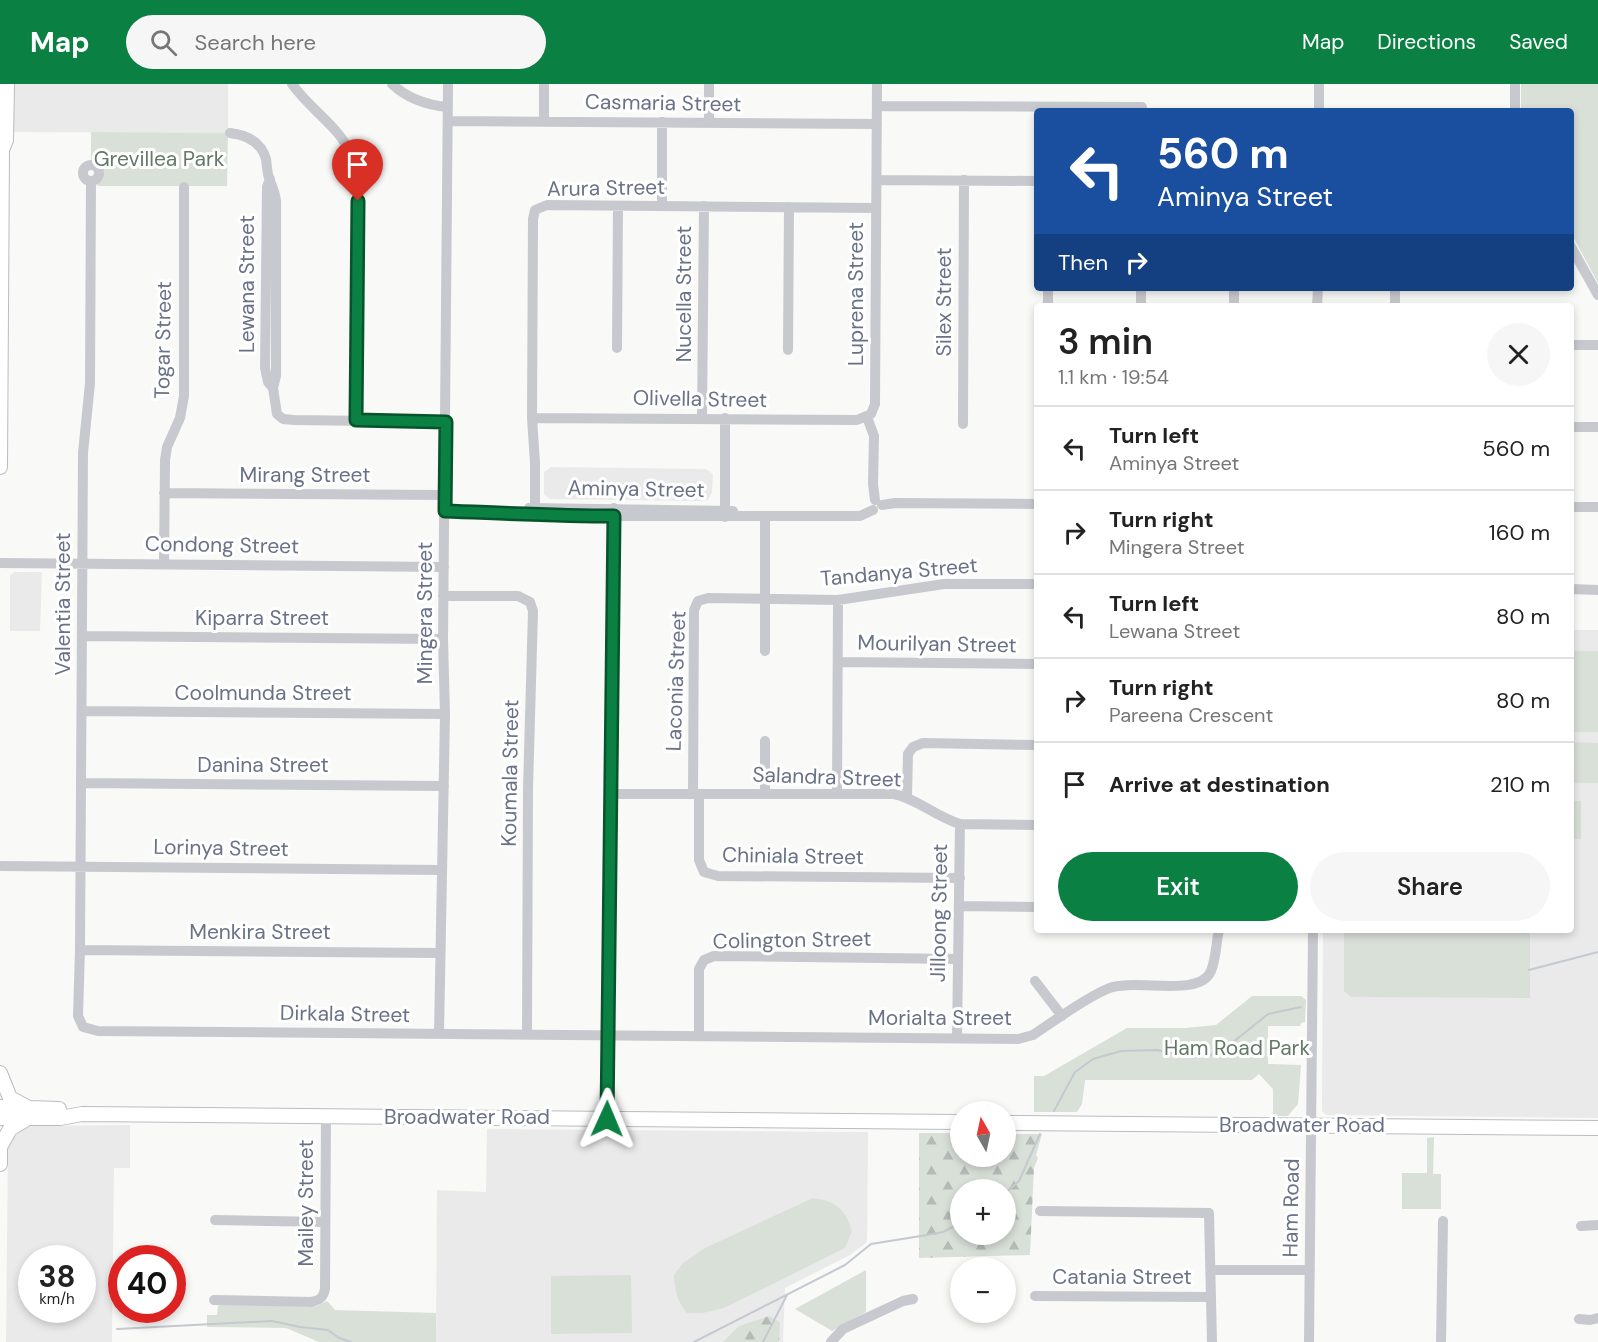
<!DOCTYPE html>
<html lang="en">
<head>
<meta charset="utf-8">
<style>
  :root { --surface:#fff; --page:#f6f6f6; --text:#222; --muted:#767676; --line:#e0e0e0; --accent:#0b8043 }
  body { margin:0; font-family:"DM Sans",sans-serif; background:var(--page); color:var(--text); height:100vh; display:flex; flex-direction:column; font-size:22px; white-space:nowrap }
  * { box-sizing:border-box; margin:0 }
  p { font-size:20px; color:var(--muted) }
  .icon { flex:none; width:33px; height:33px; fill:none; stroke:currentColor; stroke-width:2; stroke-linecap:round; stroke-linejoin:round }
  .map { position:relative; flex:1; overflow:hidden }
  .details { position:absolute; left:1034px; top:219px; width:540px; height:630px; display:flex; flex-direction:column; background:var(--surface); border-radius:6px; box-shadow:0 3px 9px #0003 }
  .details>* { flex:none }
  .guide { position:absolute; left:1034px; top:24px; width:540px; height:183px; border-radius:6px; box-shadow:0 3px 9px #0003; background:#1a4fa0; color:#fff; overflow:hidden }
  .needle { width:39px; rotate:351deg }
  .tools { position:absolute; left:950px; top:1017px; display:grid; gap:12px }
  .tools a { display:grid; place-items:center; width:66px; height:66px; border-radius:50%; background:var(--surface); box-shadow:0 3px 9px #0003; font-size:30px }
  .speed { position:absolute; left:18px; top:1161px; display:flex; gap:12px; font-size:30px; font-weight:700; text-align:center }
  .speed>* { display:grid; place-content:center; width:78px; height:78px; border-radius:50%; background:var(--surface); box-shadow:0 3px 9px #0003; line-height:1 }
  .speed small { font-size:15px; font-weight:400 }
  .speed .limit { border:9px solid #d22; background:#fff; color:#111 }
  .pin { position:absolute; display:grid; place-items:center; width:51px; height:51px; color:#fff; margin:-62px -26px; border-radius:50% 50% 50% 0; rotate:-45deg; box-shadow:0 0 6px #0007 }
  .pin .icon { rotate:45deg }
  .me { position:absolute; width:66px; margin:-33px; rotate:1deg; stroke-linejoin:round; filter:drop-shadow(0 0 4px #0008) }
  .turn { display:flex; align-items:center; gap:21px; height:126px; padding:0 24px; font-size:27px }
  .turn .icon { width:78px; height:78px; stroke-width:2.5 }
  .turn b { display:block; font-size:42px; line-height:51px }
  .then { display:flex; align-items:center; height:57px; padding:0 24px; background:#0003; gap:12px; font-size:22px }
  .round { display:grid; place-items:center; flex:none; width:63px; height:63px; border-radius:32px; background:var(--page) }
  .summary { display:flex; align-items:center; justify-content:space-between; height:102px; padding:0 24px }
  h1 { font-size:36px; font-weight:600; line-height:45px }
  .primary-button { display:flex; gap:12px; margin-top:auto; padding:12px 24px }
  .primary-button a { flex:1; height:69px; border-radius:36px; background:var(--accent); color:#fff; font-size:24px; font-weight:600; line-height:69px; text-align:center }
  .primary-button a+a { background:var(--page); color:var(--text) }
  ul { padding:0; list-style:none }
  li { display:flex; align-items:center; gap:18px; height:84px; padding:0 24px; border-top:2px solid var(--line) }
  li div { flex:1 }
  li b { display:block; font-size:22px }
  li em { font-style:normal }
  header { display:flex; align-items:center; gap:36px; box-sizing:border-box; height:84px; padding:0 30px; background:var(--accent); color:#fff }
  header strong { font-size:28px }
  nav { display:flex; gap:33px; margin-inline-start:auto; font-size:21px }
  .search { width:420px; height:54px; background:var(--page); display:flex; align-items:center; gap:15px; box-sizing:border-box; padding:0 21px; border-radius:33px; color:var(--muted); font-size:22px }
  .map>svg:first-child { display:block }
</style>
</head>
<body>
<header>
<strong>Map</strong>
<div class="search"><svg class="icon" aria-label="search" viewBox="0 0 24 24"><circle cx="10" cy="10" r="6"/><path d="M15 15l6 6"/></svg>Search here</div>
<nav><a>Map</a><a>Directions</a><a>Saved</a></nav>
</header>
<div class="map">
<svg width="1598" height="1258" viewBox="0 0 1598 1258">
  <defs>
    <pattern id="forest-firs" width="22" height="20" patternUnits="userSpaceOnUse" patternTransform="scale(1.5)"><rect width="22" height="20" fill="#d9e0d8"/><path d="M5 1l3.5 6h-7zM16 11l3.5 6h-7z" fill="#b4bab5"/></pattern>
  </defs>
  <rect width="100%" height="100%" fill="#f9f9f7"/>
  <path fill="#eaeaea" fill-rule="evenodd" d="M13,0H228V49L13,48Z
    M551,383L706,385L713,390L712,408L708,416L701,417L550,415L544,410V388Z
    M14,488H42L40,547H10V492Z
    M1571,546H1598V1034L1326,1031L1322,1027V1022L1323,846H1570Z
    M130,1041V1084H114L112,1258H6L8,1065L11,1056L26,1042ZM32,1174H82V1226H32Z
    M487,1045L868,1048L867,1158L850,1171L785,1204L783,1258H436L437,1106L486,1108Z"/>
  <path fill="url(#forest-firs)" fill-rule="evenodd" d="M919,1049H960V1072H1005V1050H1042L1036,1071L1038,1074L1034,1084L1030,1171L919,1174ZM960,1106H1005V1150H960Z
    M769,1232L780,1238L779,1258H723L739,1242Z"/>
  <path fill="#d9e0d8" d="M1521,0H1598V199L1571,149L1570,27H1521Z
    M91,48L228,49L227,102H97L104,89L100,80L91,76Z
    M1571,567H1598V648H1571Z
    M1571,658L1598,659V699H1571Z
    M1571,717H1581V755H1571Z
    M1344,846H1530V914L1351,913L1344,907Z
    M1252,912H1301L1306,916L1305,938L1301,939L1300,942H1268V980L1301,981L1298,1020L1288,1032H1273V1005L1259,990L1252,996H1085L1082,1020L1077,1028H1034V992H1044L1127,944H1185L1216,941Z
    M1434,1053L1433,1090H1441V1125H1402V1089H1427V1054Z
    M813,1114C837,1118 845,1124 852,1147L845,1164L724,1224L703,1229H687C677,1217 675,1207 674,1191L683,1179L705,1164Z
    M866,1186V1228L832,1247L795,1225Z
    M631,1191L632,1249L551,1250V1192Z
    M327,1217L335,1226L436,1229V1258H319L286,1244L207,1243V1231H217L218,1222L221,1220L310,1223L317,1222Z"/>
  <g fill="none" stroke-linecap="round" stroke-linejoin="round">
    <path stroke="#c4c9d0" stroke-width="2" d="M1529,886L1598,868
      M1054,1027L1075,988L1093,975L1121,967L1157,966L1188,973L1209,972L1227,963L1268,930L1301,923
      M1005,1109L1019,1097L1040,1050
      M117,1245L272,1237L300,1243L328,1246L339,1254L351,1258
      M694,1258L845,1181L871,1160L927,1151L943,1148L960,1139
      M763,1258L787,1211"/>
    <defs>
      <path id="major" d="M0,60L2,66L0,383
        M2,66L6,56L7,0
        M0,989L10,1014L27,1023
        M0,1023L59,1025
        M0,1034H60L82,1030L960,1038
        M1005,1039L1598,1044
        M0,1063L10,1045L25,1036
        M0,1080V1055"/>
    </defs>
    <use href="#major" stroke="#babcc2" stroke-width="16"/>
    <path stroke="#c7c9ce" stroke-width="10" d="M292,0C308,23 334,39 348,64C353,73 355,85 358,95L356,336
      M392,0C408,15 426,21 448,23
      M877,22L1142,23
      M1319,27V0
      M1515,27V0
      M448,37L877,40
      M544,37V0
      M709,38V0
      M230,49C247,51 261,58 266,75C267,82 267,88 269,94C272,103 275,107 276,117V292L273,304L277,330L283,335L294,336L446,338
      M83 89a8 8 0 1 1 16 0a8 8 0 1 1-16 0Z
      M270,95L267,103L265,284L268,298L273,304
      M877,96L1036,97
      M91,97L90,299L83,369L80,866L78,932L83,943L98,947L1018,955L1033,951C1054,937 1084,915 1107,905C1134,893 1199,915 1211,887C1216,875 1216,859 1219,846
      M662,122V38
      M1570,161L1598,211
      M1048,222V204
      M1141,222V204
      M1234,222V204
      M1317,222L1318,204
      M1395,222V204
      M1570,261H1598
      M617,264L618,122
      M788,266L789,123
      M867,333L874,352L873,400L875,416
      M532,334L857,336L871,330L875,320L877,0
      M702,334L704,122
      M963,340L964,96
      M1570,343H1598
      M164,409L445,411
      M882,421L895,419L1036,420
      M1570,423H1598
      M529,424L733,427
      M445,427L506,428L535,432H860L873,426
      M535,432V379L532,334L533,135L535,126L547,121L876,124
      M725,433V334
      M0,479L444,483
      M164,480L165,376L167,363L180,334L184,312V103
      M1570,505L1598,506
      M443,512H518L530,518L533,527L528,705L527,950
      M82,552L443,555
      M765,567V432
      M838,578L1036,580
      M82,627L445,630
      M81,699L444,702
      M611,710H894C918,715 936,733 960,740L1036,741
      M693,710L694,526L698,517L708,514L838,516L944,500H1036
      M699,710V776L704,788L718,792L960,794
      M765,710V657
      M837,710L838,516
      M907,713L908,670L913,663L923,659L1036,661
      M0,782L441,786
      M959,822L1036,823
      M80,866L439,869
      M1035,897L1062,932
      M439,950L445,630L443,555L448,0
      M699,952V885L704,876L714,872L958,875
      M957,954L960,740
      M607,1035L614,424
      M1040,1127L1209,1129L1212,1258
      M215,1136L325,1138
      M1581,1142L1598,1141
      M1211,1186H1310
      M1035,1212L1210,1213
      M214,1216L311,1218C320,1216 323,1214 325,1205L326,1033
      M1579,1235L1590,1236L1598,1234
      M831,1258L843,1245L903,1217L913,1215
      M1309,1258L1313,846
      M1441,1258L1443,1137"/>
    <use href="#major" stroke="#fff" stroke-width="14"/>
  </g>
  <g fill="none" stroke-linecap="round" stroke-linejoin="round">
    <defs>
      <path id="route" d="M358,117L356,336L446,338L445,427C501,429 557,432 614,432L607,1035"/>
    </defs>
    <use href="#route" stroke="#07532c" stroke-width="15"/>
    <use href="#route" stroke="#0b8043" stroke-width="10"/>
  </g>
  <g text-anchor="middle" stroke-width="6" stroke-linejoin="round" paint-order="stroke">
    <g font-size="21" fill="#697287" stroke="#fff">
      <text transform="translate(663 19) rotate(1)" y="7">Casmaria Street</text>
      <text transform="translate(606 104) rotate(-1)" y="7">Arura Street</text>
      <text transform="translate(247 200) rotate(-90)" y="7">Lewana Street</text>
      <text transform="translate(684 210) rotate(-90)" y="7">Nucella Street</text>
      <text transform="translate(856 210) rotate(-90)" y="7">Luprena Street</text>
      <text transform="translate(944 218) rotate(-90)" y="7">Silex Street</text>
      <text transform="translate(163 256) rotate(-89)" y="7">Togar Street</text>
      <text transform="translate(700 315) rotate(1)" y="7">Olivella Street</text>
      <text x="305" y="398">Mirang Street</text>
      <text transform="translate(636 405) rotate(1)" y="7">Aminya Street</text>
      <text transform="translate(222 461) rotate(1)" y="7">Condong Street</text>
      <text transform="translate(899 488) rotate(-5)" y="7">Tandanya Street</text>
      <text transform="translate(63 520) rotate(-90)" y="7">Valentia Street</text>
      <text transform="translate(425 529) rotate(-90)" y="7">Mingera Street</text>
      <text x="262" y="541">Kiparra Street</text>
      <text transform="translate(937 560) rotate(1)" y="7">Mourilyan Street</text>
      <text transform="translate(676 597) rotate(-88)" y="7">Laconia Street</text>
      <text x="263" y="616">Coolmunda Street</text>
      <text x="263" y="688">Danina Street</text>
      <text transform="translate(510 689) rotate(-89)" y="7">Koumala Street</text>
      <text transform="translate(827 693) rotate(2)" y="7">Salandra Street</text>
      <text transform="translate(221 764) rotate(1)" y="7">Lorinya Street</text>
      <text transform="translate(793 772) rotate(1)" y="7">Chiniala Street</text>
      <text transform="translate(939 829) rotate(-89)" y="7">Jilloong Street</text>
      <text x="260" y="855">Menkira Street</text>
      <text transform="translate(792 856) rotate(-1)" y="7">Colington Street</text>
      <text transform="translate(345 930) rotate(1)" y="7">Dirkala Street</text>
      <text x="940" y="941">Morialta Street</text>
      <text x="467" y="1040">Broadwater Road</text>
      <text x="1302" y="1048">Broadwater Road</text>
      <text transform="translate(306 1119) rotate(-90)" y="7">Mailey Street</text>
      <text transform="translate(1291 1124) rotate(-89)" y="7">Ham Road</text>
      <text x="1122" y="1200">Catania Street</text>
    </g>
    <g font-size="21" fill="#647965" stroke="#fff">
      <text x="159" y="82">Grevillea Park</text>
      <text x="1237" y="971">Ham Road Park</text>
    </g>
  </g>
</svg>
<div class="tools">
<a><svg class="needle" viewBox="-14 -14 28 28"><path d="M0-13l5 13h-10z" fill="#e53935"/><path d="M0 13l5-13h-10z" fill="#767676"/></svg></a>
<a>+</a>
<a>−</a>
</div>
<div class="speed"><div>38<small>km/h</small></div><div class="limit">40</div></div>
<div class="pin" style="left:358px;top:117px;background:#d93025"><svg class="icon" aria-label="arrive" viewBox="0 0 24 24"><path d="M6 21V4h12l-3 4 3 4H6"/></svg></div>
<svg class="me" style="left:607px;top:1035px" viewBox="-20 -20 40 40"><path d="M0-17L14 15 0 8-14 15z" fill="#0b8043" stroke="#fff" stroke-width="4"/></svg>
<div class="guide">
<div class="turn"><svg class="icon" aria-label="left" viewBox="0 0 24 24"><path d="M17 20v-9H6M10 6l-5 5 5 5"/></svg><div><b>560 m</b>Aminya Street</div></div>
<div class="then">Then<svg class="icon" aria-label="right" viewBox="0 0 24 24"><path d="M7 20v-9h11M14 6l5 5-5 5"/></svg></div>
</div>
<section class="details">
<div class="summary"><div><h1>3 min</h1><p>1.1 km · 19:54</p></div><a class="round"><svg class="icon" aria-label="close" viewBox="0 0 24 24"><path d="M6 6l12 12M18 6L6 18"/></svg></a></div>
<ul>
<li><svg class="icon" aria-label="left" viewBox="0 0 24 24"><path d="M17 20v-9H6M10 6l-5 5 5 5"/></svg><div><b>Turn left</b><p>Aminya Street</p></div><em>560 m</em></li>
<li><svg class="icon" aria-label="right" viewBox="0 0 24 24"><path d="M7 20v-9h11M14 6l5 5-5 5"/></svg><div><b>Turn right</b><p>Mingera Street</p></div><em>160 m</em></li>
<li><svg class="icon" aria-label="left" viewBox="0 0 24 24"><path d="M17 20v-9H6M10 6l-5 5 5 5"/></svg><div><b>Turn left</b><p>Lewana Street</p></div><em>80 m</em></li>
<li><svg class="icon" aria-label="right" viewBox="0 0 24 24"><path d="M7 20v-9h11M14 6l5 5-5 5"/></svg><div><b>Turn right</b><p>Pareena Crescent</p></div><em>80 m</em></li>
<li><svg class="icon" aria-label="arrive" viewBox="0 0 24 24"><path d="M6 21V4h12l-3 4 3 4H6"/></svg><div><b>Arrive at destination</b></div><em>210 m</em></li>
</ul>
<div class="primary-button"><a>Exit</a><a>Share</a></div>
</section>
</div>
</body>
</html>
